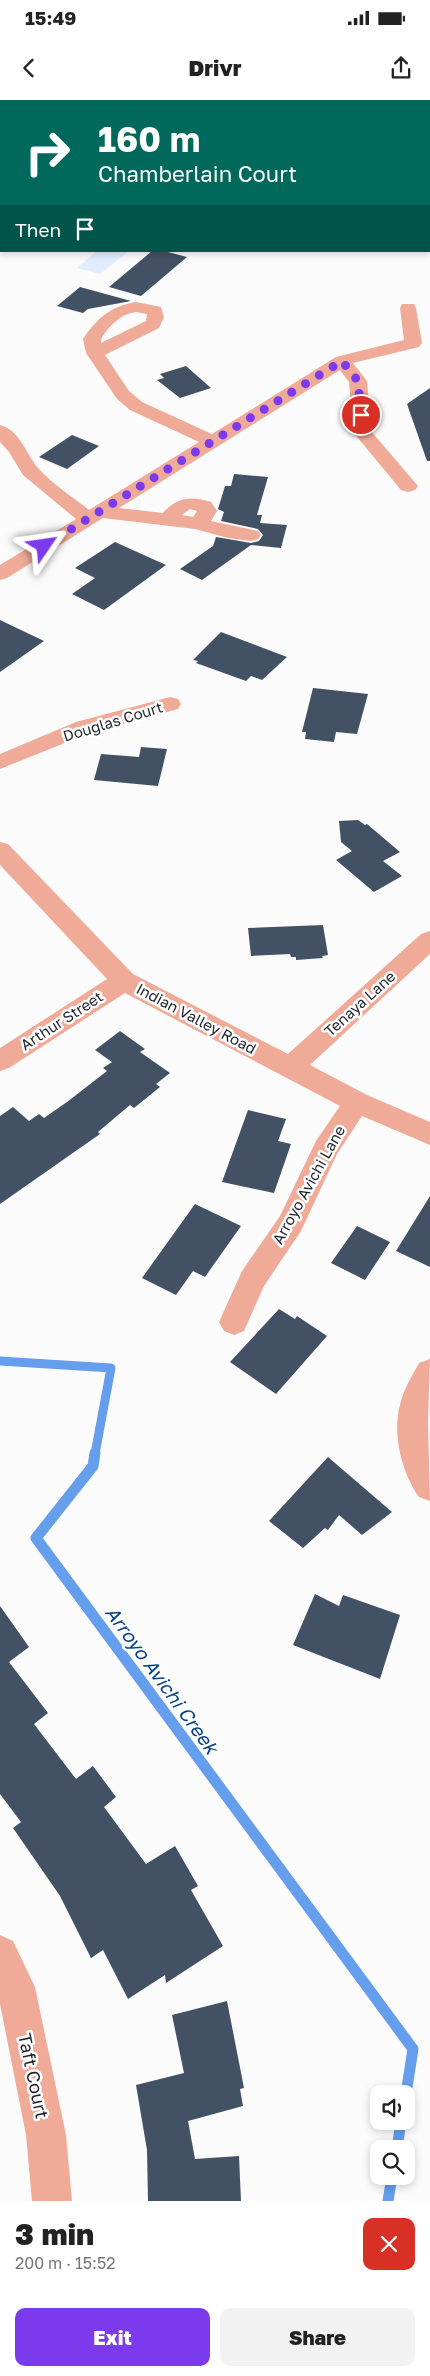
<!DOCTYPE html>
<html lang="en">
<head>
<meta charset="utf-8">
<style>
  :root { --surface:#fff; --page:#f2f2f2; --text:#222; --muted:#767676; --accent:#7c3aed }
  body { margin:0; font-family:"Golos Text",sans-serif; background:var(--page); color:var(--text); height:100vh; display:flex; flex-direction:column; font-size:19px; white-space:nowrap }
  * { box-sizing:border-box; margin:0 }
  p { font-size:16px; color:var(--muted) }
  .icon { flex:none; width:28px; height:28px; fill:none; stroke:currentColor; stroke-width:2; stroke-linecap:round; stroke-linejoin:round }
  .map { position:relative; height:2101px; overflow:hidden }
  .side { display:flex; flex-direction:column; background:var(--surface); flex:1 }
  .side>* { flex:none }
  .hud { position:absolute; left:0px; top:0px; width:430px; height:152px; box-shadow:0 2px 8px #0003; background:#00695c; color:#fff; overflow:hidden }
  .tools { position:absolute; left:370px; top:1985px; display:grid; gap:10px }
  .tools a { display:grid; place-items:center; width:45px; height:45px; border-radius:10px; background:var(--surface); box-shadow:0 2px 8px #0003; font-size:25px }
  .pin { position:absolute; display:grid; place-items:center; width:42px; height:42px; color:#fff; margin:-21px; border:2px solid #fff; border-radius:50%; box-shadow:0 1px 5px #0007 }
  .me { position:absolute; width:55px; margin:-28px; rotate:58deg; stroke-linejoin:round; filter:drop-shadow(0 0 4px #0008) }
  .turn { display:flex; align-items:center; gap:18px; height:105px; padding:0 15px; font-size:22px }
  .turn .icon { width:65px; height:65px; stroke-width:2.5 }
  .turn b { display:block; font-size:35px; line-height:42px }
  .then { display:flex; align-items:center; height:48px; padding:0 15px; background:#0003; gap:10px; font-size:19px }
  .round { display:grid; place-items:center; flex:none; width:52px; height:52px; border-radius:10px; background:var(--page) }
  .summary { display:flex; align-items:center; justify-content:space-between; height:85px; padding:0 15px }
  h1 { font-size:30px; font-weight:800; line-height:38px }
  .cta { display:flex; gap:10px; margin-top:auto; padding:10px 15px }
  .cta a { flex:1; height:58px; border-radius:10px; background:var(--accent); color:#fff; font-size:20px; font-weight:800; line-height:58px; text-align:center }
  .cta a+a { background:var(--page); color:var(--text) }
  .status { display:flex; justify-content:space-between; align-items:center; height:35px; padding:0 25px; background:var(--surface); direction:ltr }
  .status svg { height:14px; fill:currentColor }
  header { display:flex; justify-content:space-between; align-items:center; height:65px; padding:0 15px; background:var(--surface); font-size:22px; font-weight:800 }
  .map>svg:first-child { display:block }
</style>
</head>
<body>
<div class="status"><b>15:49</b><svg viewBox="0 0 49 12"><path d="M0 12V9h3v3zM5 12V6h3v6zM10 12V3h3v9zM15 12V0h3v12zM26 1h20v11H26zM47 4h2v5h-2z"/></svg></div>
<header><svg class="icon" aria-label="back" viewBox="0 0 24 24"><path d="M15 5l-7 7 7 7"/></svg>Drivr<svg class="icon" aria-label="share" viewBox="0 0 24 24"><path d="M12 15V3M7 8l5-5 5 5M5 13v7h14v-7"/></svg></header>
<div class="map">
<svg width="430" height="2101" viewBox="0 0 430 2101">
  <rect width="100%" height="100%" fill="#fbfbfb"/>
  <path fill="#e2eefe" d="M97,151H129L100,174L77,168Z"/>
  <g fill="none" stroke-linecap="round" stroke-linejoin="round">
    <path stroke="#659eec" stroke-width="9" d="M0,1261L111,1268L95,1354"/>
    <path stroke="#659eec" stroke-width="11" d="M95,1353L93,1366L36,1438L413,1949L406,1994
      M397,2049L401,2021
      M388,2101L392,2076"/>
  </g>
  <path fill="#425164" d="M152,151H164L187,157L141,196L109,187Z
    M80,187L131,201L88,209L83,213L57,206Z
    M186,266L211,288L180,298L157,280L164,278L160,274Z
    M430,288V361H427L407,304Z
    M72,335L99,346L67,369L39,357Z
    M234,374L268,377L257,415H262L260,423L287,425L281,448L251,445L202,480L180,469L213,446L216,437L251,443L259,441L263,435L258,429L221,421L224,412L218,409L225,386H231Z
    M115,442L166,465L104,510L72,494L95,478L75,468Z
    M0,520L44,541L0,572Z
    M221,532L287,557L262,580L251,576L246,581L196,563L198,561L193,560Z
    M313,588L368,594L357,634L336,632L334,642L305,639L306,632H302Z
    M141,647L167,649L158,686L94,680L101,654L139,657Z
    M358,720L365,725L367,724L400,752L383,761L402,776L374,792L336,760L352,751L341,742L339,721Z
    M323,825L328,855L322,856L323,858L296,860V857H291L290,854L251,856L248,828Z
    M120,931L145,949L140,952L170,973L156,984L160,987L134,1008L130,1005L98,1032L100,1034L0,1104V1016L13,1007L29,1021L39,1014L44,1018L67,1002L107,971L103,968L112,962L95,950Z
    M248,1010L286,1019L278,1041L291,1044L274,1093L222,1082Z
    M430,1096V1167L396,1151Z
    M195,1104L241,1126L205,1177L193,1171L176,1195L142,1178Z
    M357,1126L390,1142L365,1180L331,1163Z
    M279,1209L295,1219L297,1216L327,1236L276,1294L230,1262Z
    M328,1357L392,1412L362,1435L339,1415L328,1430L325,1428L303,1448L269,1421Z
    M315,1494L339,1506L343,1495L400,1515L380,1579L293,1545Z
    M0,1506L29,1547L9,1562L48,1613L34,1624L76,1679L93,1666L116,1697L104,1707L146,1764L175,1746L198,1786L191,1790L223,1846L166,1883L165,1875L128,1899L103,1850L91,1858L60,1796L13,1728L21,1722L0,1694Z
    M227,1901L244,1988L240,1989L243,2006L188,2021L195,2059L239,2056L241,2101H148L147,2050L136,1985L184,1973L172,1915Z"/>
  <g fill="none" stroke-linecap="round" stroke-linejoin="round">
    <path fill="#efaa98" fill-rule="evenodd" d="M136,202L161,207L164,217L159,228L105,255L129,291L142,302L212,334L336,257L404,240L400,208L402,204H414L416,208L422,243L419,247L353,263L367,281L371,331L418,386L415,390L408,392L401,390L353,332L349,282L340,270L119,408L163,413C177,397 191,396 211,402L217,411L211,421L258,431L261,435L258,439L251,441L228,438L195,429L103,418L7,478L0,480V465L76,419L23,375L9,352L0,342V325C20,330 26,354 38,368C52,384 73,397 89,410L199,342L130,310L117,299L86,253L83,239C97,218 111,206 136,202ZM136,212L147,214L146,221L101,243V239C109,226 120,214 136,212ZM190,409L197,411L193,417L182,415Z
      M170,597L178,599L181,604L178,609L92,632L0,669V654L76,622Z
      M0,742L8,744L133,874L288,954L421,834L430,831V854L310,965L367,995L430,1022V1045L362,1016L337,1054L301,1131L264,1186L244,1231L234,1235L224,1231L219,1222L242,1171L280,1116L316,1041L340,1006L125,893L9,968L0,971V948L107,879L0,765Z
      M430,1259L428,1323L430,1401L419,1397C402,1373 392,1334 400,1305C403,1290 412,1276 419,1263Z
      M0,1835L13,1841L35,1887L66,2035L72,2101H32L26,2035L0,1904Z"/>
  </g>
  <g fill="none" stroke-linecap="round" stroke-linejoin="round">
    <path stroke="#7c3aed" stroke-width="9" stroke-dasharray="0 16.2" d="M44,446L342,261L358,281L361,315"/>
  </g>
  <g text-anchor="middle" stroke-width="5" stroke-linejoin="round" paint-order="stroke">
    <g font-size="15" fill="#1e242d" stroke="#fff">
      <text transform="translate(113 622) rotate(-17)" y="5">Douglas Court</text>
      <text transform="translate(360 904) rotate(-42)" y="5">Tenaya Lane</text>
      <text transform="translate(196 919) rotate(28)" y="5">Indian Valley Road</text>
      <text transform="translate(62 921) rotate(-33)" y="5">Arthur Street</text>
      <text transform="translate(309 1085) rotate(-61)" y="5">Arroyo Avichi Lane</text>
    </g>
    <g font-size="18" fill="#1e242d" stroke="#fff">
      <text transform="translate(33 1976) rotate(78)" y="6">Taft Court</text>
    </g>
    <g font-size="19" font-style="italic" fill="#084388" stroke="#fff">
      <text transform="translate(162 1580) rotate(54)" y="7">Arroyo Avichi Creek</text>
    </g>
  </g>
</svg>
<div class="tools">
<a><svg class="icon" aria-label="sound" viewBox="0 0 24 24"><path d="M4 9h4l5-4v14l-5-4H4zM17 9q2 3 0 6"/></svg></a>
<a><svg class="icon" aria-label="search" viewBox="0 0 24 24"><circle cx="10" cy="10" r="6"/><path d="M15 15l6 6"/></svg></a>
</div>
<div class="pin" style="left:361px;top:315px;background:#d93025"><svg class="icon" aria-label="arrive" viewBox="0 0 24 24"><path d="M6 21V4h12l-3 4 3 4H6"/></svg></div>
<svg class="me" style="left:44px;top:446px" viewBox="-20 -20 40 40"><path d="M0-17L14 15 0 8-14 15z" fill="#7c3aed" stroke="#fff" stroke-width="4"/></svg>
<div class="hud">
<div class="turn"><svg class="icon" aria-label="right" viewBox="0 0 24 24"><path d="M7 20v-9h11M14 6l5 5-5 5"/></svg><div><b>160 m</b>Chamberlain Court</div></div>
<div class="then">Then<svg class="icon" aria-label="arrive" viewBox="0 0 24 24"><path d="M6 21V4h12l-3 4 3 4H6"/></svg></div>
</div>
</div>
<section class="side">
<div class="summary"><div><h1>3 min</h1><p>200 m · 15:52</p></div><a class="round" style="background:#d93025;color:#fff"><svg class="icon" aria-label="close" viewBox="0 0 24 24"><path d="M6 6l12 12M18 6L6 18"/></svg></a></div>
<div class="cta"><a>Exit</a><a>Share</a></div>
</section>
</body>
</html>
